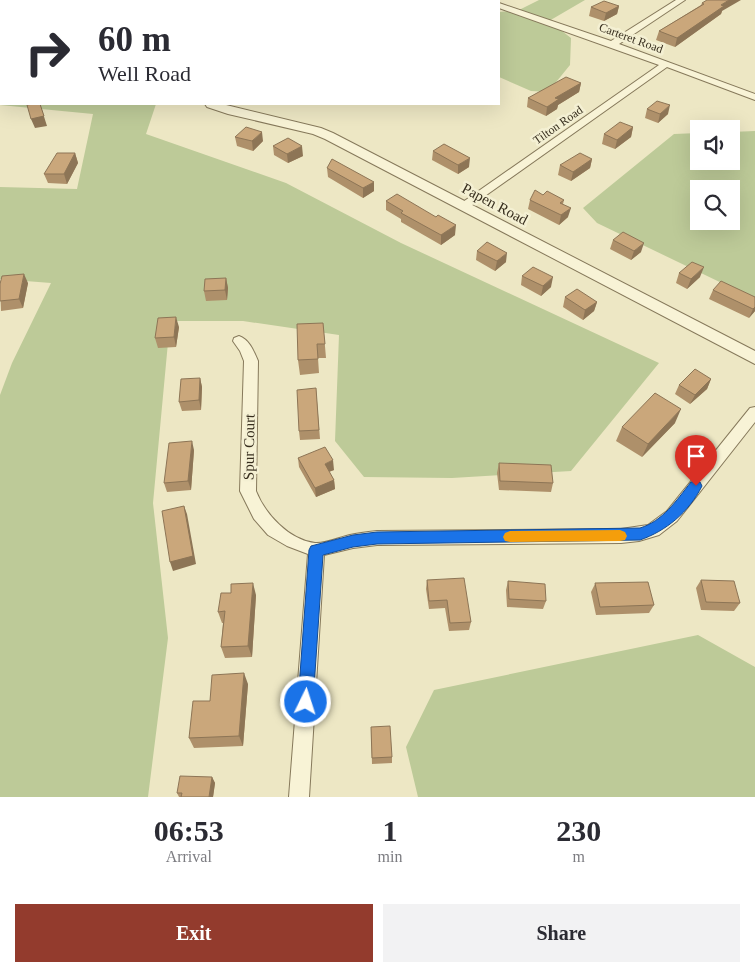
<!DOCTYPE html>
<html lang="en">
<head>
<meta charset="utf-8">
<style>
  :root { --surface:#fff; --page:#f2f2f3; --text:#2b2b33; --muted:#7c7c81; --accent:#933b2d }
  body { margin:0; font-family:Georgia,serif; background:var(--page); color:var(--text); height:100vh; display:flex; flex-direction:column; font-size:19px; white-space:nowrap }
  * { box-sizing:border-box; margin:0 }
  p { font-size:16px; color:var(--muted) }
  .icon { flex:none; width:28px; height:28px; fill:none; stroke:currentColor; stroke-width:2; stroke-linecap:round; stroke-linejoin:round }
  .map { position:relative; height:797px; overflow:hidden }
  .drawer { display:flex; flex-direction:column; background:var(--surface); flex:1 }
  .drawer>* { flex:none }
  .banner { position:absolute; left:0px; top:0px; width:500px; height:105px; box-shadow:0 5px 20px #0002; background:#fff; color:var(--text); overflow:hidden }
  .tools { position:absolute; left:690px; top:120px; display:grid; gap:10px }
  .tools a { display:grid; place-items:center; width:50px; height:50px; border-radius:0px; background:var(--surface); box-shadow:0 5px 20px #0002; font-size:25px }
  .pin { position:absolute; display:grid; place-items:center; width:42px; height:42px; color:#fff; margin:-51px -21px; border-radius:50% 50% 50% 0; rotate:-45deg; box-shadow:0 0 5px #0007 }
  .pin .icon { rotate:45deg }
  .me { position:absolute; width:55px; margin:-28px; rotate:4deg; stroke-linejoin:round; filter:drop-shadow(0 0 4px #0008) }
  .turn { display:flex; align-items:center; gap:18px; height:105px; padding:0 15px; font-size:22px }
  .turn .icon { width:65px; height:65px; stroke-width:2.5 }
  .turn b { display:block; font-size:35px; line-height:42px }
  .eta { display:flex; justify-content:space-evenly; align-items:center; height:85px; text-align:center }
  .eta b { font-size:30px; font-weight:700; line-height:35px }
  .cta { display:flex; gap:10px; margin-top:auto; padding:10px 15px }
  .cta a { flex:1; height:58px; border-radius:0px; background:var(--accent); color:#fff; font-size:20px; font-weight:700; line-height:58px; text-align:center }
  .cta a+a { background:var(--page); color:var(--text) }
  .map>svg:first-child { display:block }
</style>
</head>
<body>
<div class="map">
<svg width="755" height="797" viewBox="0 0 755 797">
  <rect width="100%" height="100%" fill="#ede7c4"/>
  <path fill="#bdca98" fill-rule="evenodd" d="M124,0H396L399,1H127Z
    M539,0H585L549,21L571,38L570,65L548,92L531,91L499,77V12L519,10Z
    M1,92V104H156L146,134L286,183L401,243L659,363L571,471L452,478L364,477L335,441L339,335L243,321H170L153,503L168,638L148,797H0V395L12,363L51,283L0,279V187L77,189L93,114L0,105Z
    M755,131V299L597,223L583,208L674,134L699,133V161H731V132ZM699,189H731V221H699Z
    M698,635L755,667V797H418L406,747L434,690Z"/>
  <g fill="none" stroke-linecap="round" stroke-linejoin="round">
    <defs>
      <path id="minor" d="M479,0H490L491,1H480Z
        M676,0H685L619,44L755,94V100L667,67L468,208H460L459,206L460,204L659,65L499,8V3L611,41Z
        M1,72V78L0,79V73Z
        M239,336C250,340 254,352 258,361L256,491C265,514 289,540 315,543C326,544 340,537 350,535C359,533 368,532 377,531L621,529L648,525L667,511L750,408L755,407V422L677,521L659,535L639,541L621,543L377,545L353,548L324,555L309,797H289L308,554L287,546L268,535L254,519L240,491L244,361L240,351L233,341L234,338Z"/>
      <path id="tertiary" d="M8,0H19L20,1H9Z
        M205,104H222L321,128L333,133L755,351V364L325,139L313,134L228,114L207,107Z"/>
    </defs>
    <use href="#minor" stroke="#86795b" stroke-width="2"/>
    <use href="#tertiary" stroke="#86795b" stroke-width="2"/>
    <use href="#minor" fill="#f8f3d6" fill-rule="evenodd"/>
    <use href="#tertiary" fill="#f8f3d6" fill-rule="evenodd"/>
  </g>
  <path fill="#ae906a" d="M702,3L722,11L721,14L675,47L656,40L659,31L701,5Z
    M619,6L617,14L604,21L589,16L591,7Z
    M581,83L579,92L558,105L557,109L546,116L527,107L528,98Z
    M647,109L668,114L658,123L645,118Z
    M633,127L631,137L615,149L602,144L604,134Z
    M235,137L263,141L253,151L237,146Z
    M273,146L303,156L288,163L274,155Z
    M433,151L469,167L458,174L432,160Z
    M75,153L78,163L67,184L48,183L44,174Z
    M592,159L590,168L571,181L558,175L560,165Z
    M327,168L374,191L363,198L328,177Z
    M530,200H564L563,204L568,217L559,225L528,209Z
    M386,201L455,235L441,245L401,222V219L386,210Z
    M613,240L641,252L631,260L610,249Z
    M477,251L506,262L495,271L476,260Z
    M679,273L700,277L687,289L676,283Z
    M522,276L551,287L541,296L521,285Z
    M226,278L228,288L227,300L206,301L204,291Z
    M28,283L23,308L1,311L0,284Z
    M713,290L755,297V311L749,318L709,299Z
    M565,297L597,302L594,311L583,320L563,307Z
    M323,323L326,358H318L319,373L300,375L298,360Z
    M179,327L176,347L158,348L155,338Z
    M200,378L202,387L201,410L182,411L179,402Z
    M711,379L707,389L690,404L675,394L679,385Z
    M316,388L320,439L300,440L299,431Z
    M675,423L642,457L616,441L622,427Z
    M194,450L191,490L167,492L164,483Z
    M298,458L334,470L329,472L334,480L335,489L316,497L299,467Z
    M499,463L553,483L551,492L499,490L497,473Z
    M427,580L471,622L469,630L449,631L445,608L429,609L426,589Z
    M701,580L740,603L734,611L701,610L696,588Z
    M508,581L546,601L543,609L507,607L506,590Z
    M595,584L654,605L649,613L596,615L591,592Z
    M256,595L252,657L225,658L221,647L223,623H222L218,612Z
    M248,684L243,746L194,748L189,738L210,701Z
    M371,727L392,757V763L372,764Z
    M212,777L215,783L213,797H179L177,793Z"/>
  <path fill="#8d7556" d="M729,0H741L722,11L721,14L675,47L677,38L721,5Z
    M619,6L617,14L604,21L606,13Z
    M581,83L579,92L558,105L557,109L546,116L547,107L555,98Z
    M40,104L47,126L35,128L31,119Z
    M670,105L668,114L658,123L660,114Z
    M633,127L631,137L615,149L617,140Z
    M262,132L263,141L253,151L252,141Z
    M302,146L303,156L288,163L287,154Z
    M75,153L78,163L67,184L64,174Z
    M470,158L469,167L458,174V165Z
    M592,159L590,168L571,181L573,172Z
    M374,182V191L363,198V188Z
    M571,208L568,217L559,225L561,215Z
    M456,225L455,235L441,245V235Z
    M644,243L641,252L631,260L634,251Z
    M507,253L506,262L495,271L497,261Z
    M704,267L700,277L687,289L691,279Z
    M24,274L28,283L23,308L19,299Z
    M553,277L551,287L541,296L543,286Z
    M226,278L228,288L227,300L225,290Z
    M597,302L594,311L583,320L585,310Z
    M755,307V311L749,318L753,309Z
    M176,317L179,327L176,347L174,337Z
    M200,378L202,387L201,410L199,400Z
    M711,379L707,389L690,404L695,395Z
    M681,409L675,423L642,457L648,444Z
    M192,441L194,450L191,490L188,481Z
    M333,460L334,470L325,473V464Z
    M334,480L335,489L316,497L315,488Z
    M184,506L187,514L196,564L173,571L170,562Z
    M253,583L256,595L252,657L248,646Z
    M244,673L248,684L243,746L239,736Z
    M212,777L215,783L213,797H209Z"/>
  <path fill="#caa77b" stroke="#8d7556" d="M707,0H729L721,5L724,6L677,38L659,31L704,4L702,3Z
    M604,1L619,6L606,13L591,7Z
    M1,25V34L0,33V26Z
    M566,77L581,83L555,98L559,99L547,107L528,98Z
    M657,101L670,105L660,114L647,109Z
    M33,104H40L44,116L31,119L27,105Z
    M620,122L633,127L617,140L604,134Z
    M246,127L262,132L252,141L235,137Z
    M288,138L302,146L287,154L273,146Z
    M444,144L470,158L458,165L433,151Z
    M57,153H75L64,174H44Z
    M580,153L592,159L573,172L560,165Z
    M332,159L374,182L363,188L327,168Z
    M535,190L543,195L547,191L564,200L560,203L571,208L561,215L530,200Z
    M397,194L436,217L438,215L456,225L441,235L401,213L403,211L386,201Z
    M623,232L644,243L634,251L613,240Z
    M487,242L507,253L497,261L477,251Z
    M692,262L704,267L691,279L679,273Z
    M533,267L553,277L543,286L522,276Z
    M24,274L19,299L0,301V284L2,276Z
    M226,278L225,290L204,291L205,279Z
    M721,281L755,297V307L753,309L713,290Z
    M577,289L597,302L585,310L565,297Z
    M176,317L174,337L155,338L158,318Z
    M323,323L325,344H317L318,359L298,360L297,324Z
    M695,369L711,379L695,395L679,385Z
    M200,378L199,400L179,402L181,379Z
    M316,388L319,430L299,431L297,390Z
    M655,393L681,409L648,444L622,427Z
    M192,441L188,481L164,483L169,443Z
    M325,447L333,460L325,464L334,480L315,488L298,458Z
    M499,463L551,465L553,483L500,481Z
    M184,506L193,556L170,562L162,511Z
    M464,578L471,622L450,623L447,600L429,601L427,580Z
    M701,580L734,581L740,603L706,602Z
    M508,581L545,584L546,601L509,599Z
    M648,582L654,605L600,607L595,583Z
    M253,583L248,646L221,647L225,611L218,612L221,593H231V584Z
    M244,673L239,736L189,738L193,701H210L212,675Z
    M390,726L392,757L372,758L371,727Z
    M180,776L212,777L209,797H181L182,793H177Z"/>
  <path fill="#1a73e8" stroke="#114b97" d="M696,481L700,482L702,486C689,512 666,531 640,540L377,544L353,547L323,555L313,702L311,707L306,710L301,707L298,702L309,550L311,546L353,535L377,532L640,528C663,521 676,501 691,482Z"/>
  <path fill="#f59e0b" d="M620,530L625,532L627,536L625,540L620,541L510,542L505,541L503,537L505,533L510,531Z"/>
  <g text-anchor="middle" stroke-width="5" stroke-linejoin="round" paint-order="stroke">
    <g font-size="12" fill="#372e1e" stroke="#f4f0d3">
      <text transform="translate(631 38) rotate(20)" y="4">Carteret Road</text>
      <text transform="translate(558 125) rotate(-35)" y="4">Tilton Road</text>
    </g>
    <g font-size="15" fill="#372e1e" stroke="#f4f0d3">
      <text transform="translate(495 204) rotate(28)" y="5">Papen Road</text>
      <text transform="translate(249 447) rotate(-89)" y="5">Spur Court</text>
    </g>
  </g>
</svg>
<div class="tools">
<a><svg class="icon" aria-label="sound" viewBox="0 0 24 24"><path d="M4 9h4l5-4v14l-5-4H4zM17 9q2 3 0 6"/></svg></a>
<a><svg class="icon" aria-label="search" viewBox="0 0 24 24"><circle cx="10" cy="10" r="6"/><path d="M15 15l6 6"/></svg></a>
</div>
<div class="pin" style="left:696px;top:486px;background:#d93025"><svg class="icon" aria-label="arrive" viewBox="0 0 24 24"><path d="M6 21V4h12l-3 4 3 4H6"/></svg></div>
<svg class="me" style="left:306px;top:702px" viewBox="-20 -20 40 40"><circle r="17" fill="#1a73e8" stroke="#fff" stroke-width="3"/><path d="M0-11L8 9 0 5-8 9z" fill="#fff"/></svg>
<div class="banner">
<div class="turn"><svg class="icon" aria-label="right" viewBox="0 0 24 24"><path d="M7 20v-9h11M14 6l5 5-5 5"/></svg><div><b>60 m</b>Well Road</div></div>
</div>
</div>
<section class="drawer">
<div class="eta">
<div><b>06:53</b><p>Arrival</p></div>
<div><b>1</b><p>min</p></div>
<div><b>230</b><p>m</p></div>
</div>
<div class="cta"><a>Exit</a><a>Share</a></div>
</section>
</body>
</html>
